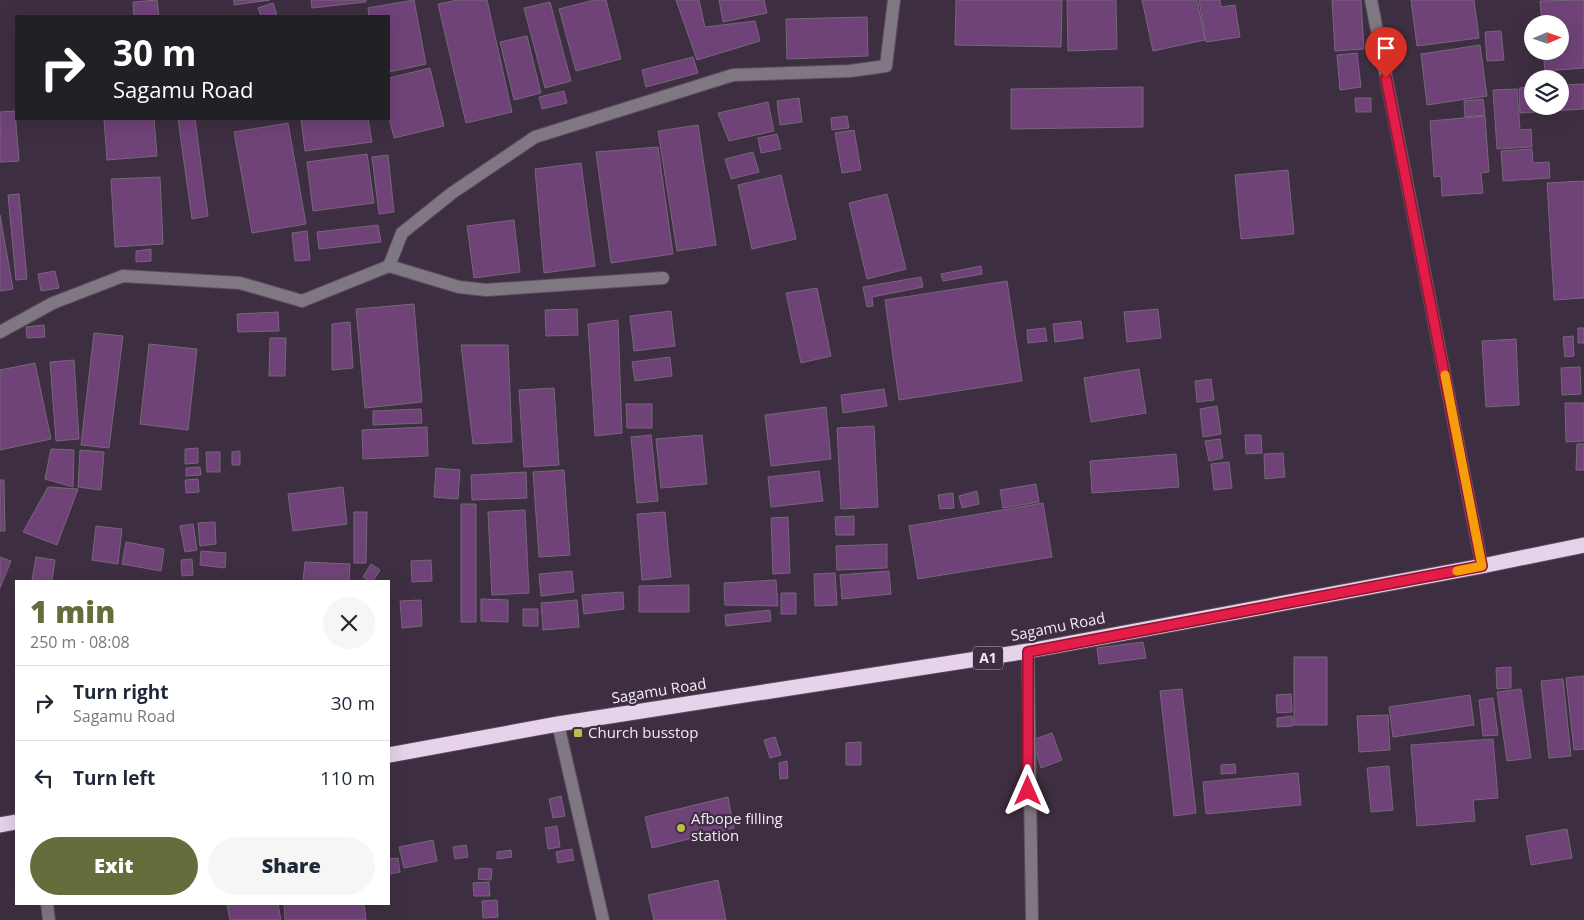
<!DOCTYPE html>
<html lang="en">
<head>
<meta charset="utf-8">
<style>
  :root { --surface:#fff; --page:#f6f6f7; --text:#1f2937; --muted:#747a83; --line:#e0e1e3; --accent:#666c3c }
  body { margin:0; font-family:"Open Sans",sans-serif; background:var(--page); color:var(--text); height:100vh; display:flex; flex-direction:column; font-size:19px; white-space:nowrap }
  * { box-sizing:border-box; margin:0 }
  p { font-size:16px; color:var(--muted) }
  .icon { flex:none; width:28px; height:28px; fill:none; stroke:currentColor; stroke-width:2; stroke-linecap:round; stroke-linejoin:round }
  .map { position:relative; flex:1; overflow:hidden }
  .details { position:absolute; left:15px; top:580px; width:375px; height:325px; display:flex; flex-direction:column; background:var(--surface); border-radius:0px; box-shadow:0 5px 20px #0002 }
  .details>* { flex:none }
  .guide { position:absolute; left:15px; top:15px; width:375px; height:105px; border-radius:0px; box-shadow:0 5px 20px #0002; background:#202124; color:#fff; overflow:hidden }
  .needle { width:32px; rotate:88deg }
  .controls { position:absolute; left:1524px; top:15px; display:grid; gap:10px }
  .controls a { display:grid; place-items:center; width:45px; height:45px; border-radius:50%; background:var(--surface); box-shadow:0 5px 20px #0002; font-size:25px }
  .pin { position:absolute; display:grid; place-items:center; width:42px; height:42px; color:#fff; margin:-51px -21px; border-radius:50% 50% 50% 0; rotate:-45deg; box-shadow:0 0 5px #0007 }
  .pin .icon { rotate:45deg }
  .me { position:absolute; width:55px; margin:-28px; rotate:0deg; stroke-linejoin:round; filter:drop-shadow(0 0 4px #0008) }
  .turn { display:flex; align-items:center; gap:18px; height:105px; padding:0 15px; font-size:22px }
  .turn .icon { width:65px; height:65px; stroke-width:2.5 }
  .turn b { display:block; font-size:35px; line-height:42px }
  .round { display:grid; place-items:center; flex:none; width:52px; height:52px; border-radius:26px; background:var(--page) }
  .headline { display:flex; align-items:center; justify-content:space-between; height:85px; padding:0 15px }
  h1 { font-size:30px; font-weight:800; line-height:38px; color:var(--accent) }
  .primary-button { display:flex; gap:10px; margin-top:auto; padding:10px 15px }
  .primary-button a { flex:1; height:58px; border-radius:30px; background:var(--accent); color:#fff; font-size:20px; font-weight:800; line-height:58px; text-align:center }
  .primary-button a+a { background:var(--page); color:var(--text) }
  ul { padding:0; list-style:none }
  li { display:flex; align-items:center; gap:15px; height:75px; padding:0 15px; border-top:1px solid var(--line) }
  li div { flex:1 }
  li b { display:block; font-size:19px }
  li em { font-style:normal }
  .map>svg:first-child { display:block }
</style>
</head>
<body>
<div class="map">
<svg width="1584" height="920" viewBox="0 0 1584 920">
  <rect width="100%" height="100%" fill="#3e2e41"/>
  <path fill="#6f4378" stroke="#77667a" d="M157,0L159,16H134L133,2Z
    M234,0H270L234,5Z
    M311,0H366V2L312,8Z
    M414,0L426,64L389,72V16H369L368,8Z
    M458,0H487L512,112L466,123L438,4Z
    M594,0H606L621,59L576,71L559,9Z
    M676,0H699L705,27L755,21L760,41L697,60Z
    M719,0H764L767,13L723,22Z
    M956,0H1062L1061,47L955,45Z
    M1067,0H1116L1117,49L1068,51Z
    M1142,0H1197L1205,40L1153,51Z
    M1199,0H1220L1221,7L1235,5L1240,37L1206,42Z
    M1332,0H1361L1364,49L1335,51Z
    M1411,0H1474L1479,38L1417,46Z
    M1584,0V68L1545,71L1543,51H1560V24H1542L1540,1Z
    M550,2L571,81L545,88L524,8Z
    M273,3L277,16H261L258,8Z
    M867,17L868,56L787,59L786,19Z
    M1501,31L1504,60L1487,61L1485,32Z
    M527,36L541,93L514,100L500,42Z
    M1480,45L1487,96L1427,105L1421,54Z
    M1357,53L1361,87L1340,90L1337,55Z
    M693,57L698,73L646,87L642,70Z
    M430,68L444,126L394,138L389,117V78Z
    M1584,84V109L1520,113L1519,88L1532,87V106H1560V85Z
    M1143,87V127L1011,129V89Z
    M1517,89L1520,130L1531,129L1532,147L1497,149L1493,90Z
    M564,91L567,103L542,109L539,97Z
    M799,98L802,122L780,125L777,101Z
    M1355,98H1371V112H1356Z
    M1483,99L1485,115L1465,117L1464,101Z
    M768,102L774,131L729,141L718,113Z
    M15,111L19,161L0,162V112Z
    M847,116L849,128L832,130L831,118Z
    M1485,116L1489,172L1481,173L1483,193L1442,196L1441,176L1434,177L1430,121Z
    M104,119H154L157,156L107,160Z
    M178,119H195L208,216L192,219Z
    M301,119H368L372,142L305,151Z
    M288,123L306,224L252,233L234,132Z
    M698,125L716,245L677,251L658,131Z
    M854,130L861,170L842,173L835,133Z
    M777,134L781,149L761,153L758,138Z
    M658,147L673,254L611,263L596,152Z
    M1532,149L1533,163L1549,162L1550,178L1503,181L1501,151Z
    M753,152L759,172L731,179L725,159Z
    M367,154L374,203L313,211L307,162Z
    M388,155L394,212L379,214L372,157Z
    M581,163L595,266L544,273L535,169Z
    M1288,170L1294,234L1241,239L1235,175Z
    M781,175L796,239L752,249L738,185Z
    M160,177L163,244L115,247L111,179Z
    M1584,181V298L1554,300L1547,183Z
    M19,194L27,279L16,280L8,195Z
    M887,194L906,269L867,279L849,203Z
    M0,215L13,289L0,291Z
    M514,220L520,272L474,278L467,226Z
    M378,225L381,242L319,249L317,232Z
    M307,231L310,260L295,261L292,233Z
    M151,249V261L136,262V251Z
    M981,266L982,274L943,281L941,274Z
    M55,271L59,288L41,291L38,274Z
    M921,277L923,287L872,297L873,306L867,307L863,287Z
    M1007,281L1022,381L899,400L885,300Z
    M817,288L831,356L801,363L786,293Z
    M414,304L422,402L365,408L356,309Z
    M577,309L578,335L546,336L545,310Z
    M1158,309L1161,338L1127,342L1124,312Z
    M671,311L675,346L634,351L630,316Z
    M278,312L279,331L238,332L237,314Z
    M618,320L622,433L595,436L588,324Z
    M1081,321L1083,338L1055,342L1053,324Z
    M350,322L353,368L332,370V324Z
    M44,325L45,337L27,338L26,327Z
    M1045,328L1047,341L1028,343L1027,330Z
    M1578,328H1584V343H1578Z
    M94,333L123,336L109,448L81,445Z
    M1573,336L1574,356L1565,357L1563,337Z
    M270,338H286L285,376H269Z
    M1516,339L1519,405L1486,407L1482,341Z
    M149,344L197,349L188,430L140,424Z
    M461,345H508L512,442L473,444Z
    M670,357L672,376L635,381L632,362Z
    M74,360L79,439L56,441L50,362Z
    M35,363L51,439L0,450V370Z
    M1580,367L1581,394L1562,395L1561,368Z
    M1139,369L1146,413L1091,422L1084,378Z
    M1211,379L1214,400L1197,402L1195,381Z
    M554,388L559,465L524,467L519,390Z
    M884,389L887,406L843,413L841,395Z
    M1565,403H1584V441L1566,442Z
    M626,404H652V428H627Z
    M1217,406L1221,434L1203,437L1200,409Z
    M826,407L831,459L771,466L765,415Z
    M421,409L422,423L373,425V411Z
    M874,426L878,507L841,509L837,428Z
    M427,427L428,456L363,459L362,430Z
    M651,435L658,501L637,503L631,437Z
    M702,435L707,484L661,488L656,439Z
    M1245,435H1261L1262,453L1246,454Z
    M1220,439L1223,458L1209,461L1205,441Z
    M1577,444H1584V470H1576Z
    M198,448V463L185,464V449Z
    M51,449L74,450L73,487L45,479Z
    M80,450L104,452L101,490L78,487Z
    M240,451V465H232V452Z
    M206,452H220V472H207Z
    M1283,453L1285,477L1265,479L1264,454Z
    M1176,454L1179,487L1092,493L1090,461Z
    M1229,462L1232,488L1214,490L1211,464Z
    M200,467L201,475L186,476V468Z
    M436,468L460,470L458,499L434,497Z
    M564,470L570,555L539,557L533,472Z
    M819,471L823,501L771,507L768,477Z
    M526,472L527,498L472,500L471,475Z
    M198,479L199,492L186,493L185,480Z
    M0,480H4L5,531H0Z
    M1036,484L1039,502L1003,508L1000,490Z
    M48,487L78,489L57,545L23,532Z
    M343,487L347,524L293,531L288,494Z
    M977,491L979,504L962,508L959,496Z
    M953,493L954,508L940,509L938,495Z
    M1043,503L1052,557L918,579L909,526Z
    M461,504H476V622H461Z
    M525,510L529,593L492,595L488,512Z
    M354,512H367L366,563H354Z
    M665,512L671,577L642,580L637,514Z
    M854,516V535H836L835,517Z
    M788,517L790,573L773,574L771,518Z
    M215,522L216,544L200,546L198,523Z
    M193,524L197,550L185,552L180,526Z
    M96,526L122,529L118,564L92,560Z
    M126,542L164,549L161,571L122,564Z
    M887,544V568L837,570L836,546Z
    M201,551L226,553L225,568L200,565Z
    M0,557L11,561L0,588Z
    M36,557L55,560L52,581L32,580Z
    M192,559L193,575L182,576L181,560Z
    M431,560L432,581L412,582L411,561Z
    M305,562L350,564L349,581H303Z
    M371,564L380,570L373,581H369L363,577Z
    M572,571L574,592L541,596L539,574Z
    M889,571L891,594L842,599L840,575Z
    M835,573L837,605L815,606L814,574Z
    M776,580L778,606L725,605L724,583Z
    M689,585V612H639V586Z
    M623,592L624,609L584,614L582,595Z
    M781,593H796V614H781Z
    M481,599L508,600V622L481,621Z
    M421,600L422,626L402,628L400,601Z
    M577,600L579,627L543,630L541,603Z
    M523,609H538V626H523Z
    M770,610L771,621L726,626L725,615Z
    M1143,642L1146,658L1099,664L1097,648Z
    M1294,657H1327V725H1294Z
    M1511,667V688L1497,689L1496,668Z
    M1584,676V749L1574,750L1566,678Z
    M1563,679L1571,756L1549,758L1541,681Z
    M1182,689L1196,813L1174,816L1160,691Z
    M1521,689L1531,758L1507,761L1497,692Z
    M1291,694L1292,712L1277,713L1276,695Z
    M1470,695L1474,725L1393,737L1389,707Z
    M1493,698L1498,735L1483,736L1479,700Z
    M1388,715L1390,750L1359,752L1357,716Z
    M1292,716L1293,726L1277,727V718Z
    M1052,733L1062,760L1041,768L1032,740Z
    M775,737L781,755L770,758L764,740Z
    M1493,739L1498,798L1473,800L1475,821L1417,826L1411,745Z
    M861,742V765H846V743Z
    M787,761L788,778L780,779L779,763Z
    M1235,764L1236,773L1221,774V765Z
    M1389,766L1393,810L1371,812L1367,768Z
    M1298,773L1301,805L1206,814L1203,782Z
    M561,796L565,816L553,818L549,799Z
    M728,797L734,828L652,848L645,817Z
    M557,826L560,847L548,849L545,828Z
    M1567,829L1572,858L1531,865L1526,836Z
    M433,840L437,861L404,868L399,847Z
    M466,845L468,857L455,859L453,847Z
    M572,849L574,860L558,863L556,852Z
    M511,850L512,857L497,859V852Z
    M398,858L400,872L389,874V859Z
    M479,868L492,869L491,880L478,879Z
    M718,880L726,920H654L648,895Z
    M489,882L490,896H474L473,883Z
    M497,900L498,917L483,918L482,901Z
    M235,904H278L281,920H230L227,905Z
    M284,904H364L366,920H285Z"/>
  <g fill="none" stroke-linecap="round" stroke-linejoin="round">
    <defs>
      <path id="minor" d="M1371,0L1482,566
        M389,266L459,287L486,290L663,278
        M0,332L53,303L123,276L240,283L302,301L389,266L402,233L452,193L535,137L733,75L850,71L886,66L894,0
        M1028,651L1032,920
        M558,724L603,920
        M47,904L49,920"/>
      <path id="highway" d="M389,755L558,724L1028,651L1482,566L1584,545
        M0,825L16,822"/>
    </defs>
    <use href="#minor" stroke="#5b4c5e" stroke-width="14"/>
    <use href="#highway" stroke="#5b4c5e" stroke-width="17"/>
    <use href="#minor" stroke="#7f7781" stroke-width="12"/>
    <use href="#highway" stroke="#e6d2ea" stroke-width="15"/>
  </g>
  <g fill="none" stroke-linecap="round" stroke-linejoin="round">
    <defs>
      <path id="route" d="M1028,791V652L1482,566L1386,78"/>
    </defs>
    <use href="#route" stroke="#92132f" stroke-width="12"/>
    <use href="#route" stroke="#e11d48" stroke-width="9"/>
    <path stroke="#f59e0b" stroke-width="9" d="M1445,375L1482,566L1457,571"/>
  </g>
  <g fill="#bdbf43" stroke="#3e2e41" stroke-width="2">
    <rect x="573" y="728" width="10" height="10" rx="2.5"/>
    <circle cx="681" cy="828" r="5"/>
  </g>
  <g text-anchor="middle" stroke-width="4.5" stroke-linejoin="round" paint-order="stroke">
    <rect fill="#3e2e41" stroke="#bdb2c0" stroke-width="1" x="973" y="646.5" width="30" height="23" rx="4"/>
    <g font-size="14" font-weight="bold" fill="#f4eaf6">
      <text x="988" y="663">A1</text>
    </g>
    <g font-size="15" fill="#f4eaf6" stroke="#3e2e41">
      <text transform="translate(1058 627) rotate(-11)" y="5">Sagamu Road</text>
      <text transform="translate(659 691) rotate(-9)" y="5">Sagamu Road</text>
    </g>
    <g font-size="15" fill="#f4eaf6" stroke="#3e2e41" text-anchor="start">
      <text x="588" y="738">Church busstop</text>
      <text x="691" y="824">Afbope filling<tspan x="691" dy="17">station</tspan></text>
    </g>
  </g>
</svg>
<div class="controls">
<a><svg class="needle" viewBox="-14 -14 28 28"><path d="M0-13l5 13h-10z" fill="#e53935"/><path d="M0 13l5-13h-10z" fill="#747a83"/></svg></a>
<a><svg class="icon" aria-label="layers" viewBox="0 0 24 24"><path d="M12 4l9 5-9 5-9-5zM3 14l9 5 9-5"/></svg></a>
</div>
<div class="pin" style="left:1386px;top:78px;background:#d93025"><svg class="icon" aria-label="arrive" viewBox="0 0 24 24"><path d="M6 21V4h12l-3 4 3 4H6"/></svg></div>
<svg class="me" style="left:1028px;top:791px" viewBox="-20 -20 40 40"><path d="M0-17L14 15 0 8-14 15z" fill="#e11d48" stroke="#fff" stroke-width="4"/></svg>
<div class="guide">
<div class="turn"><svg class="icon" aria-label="right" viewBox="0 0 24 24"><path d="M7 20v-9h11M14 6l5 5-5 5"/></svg><div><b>30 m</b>Sagamu Road</div></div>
</div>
<section class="details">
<div class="headline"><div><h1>1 min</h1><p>250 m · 08:08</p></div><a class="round"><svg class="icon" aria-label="close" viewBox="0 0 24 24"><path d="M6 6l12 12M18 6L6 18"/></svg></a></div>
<ul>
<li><svg class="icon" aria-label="right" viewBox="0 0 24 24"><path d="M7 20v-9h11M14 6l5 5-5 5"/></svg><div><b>Turn right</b><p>Sagamu Road</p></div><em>30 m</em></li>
<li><svg class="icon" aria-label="left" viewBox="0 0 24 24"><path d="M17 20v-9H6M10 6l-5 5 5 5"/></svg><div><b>Turn left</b></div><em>110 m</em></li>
</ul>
<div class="primary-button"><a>Exit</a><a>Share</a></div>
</section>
</div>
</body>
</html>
